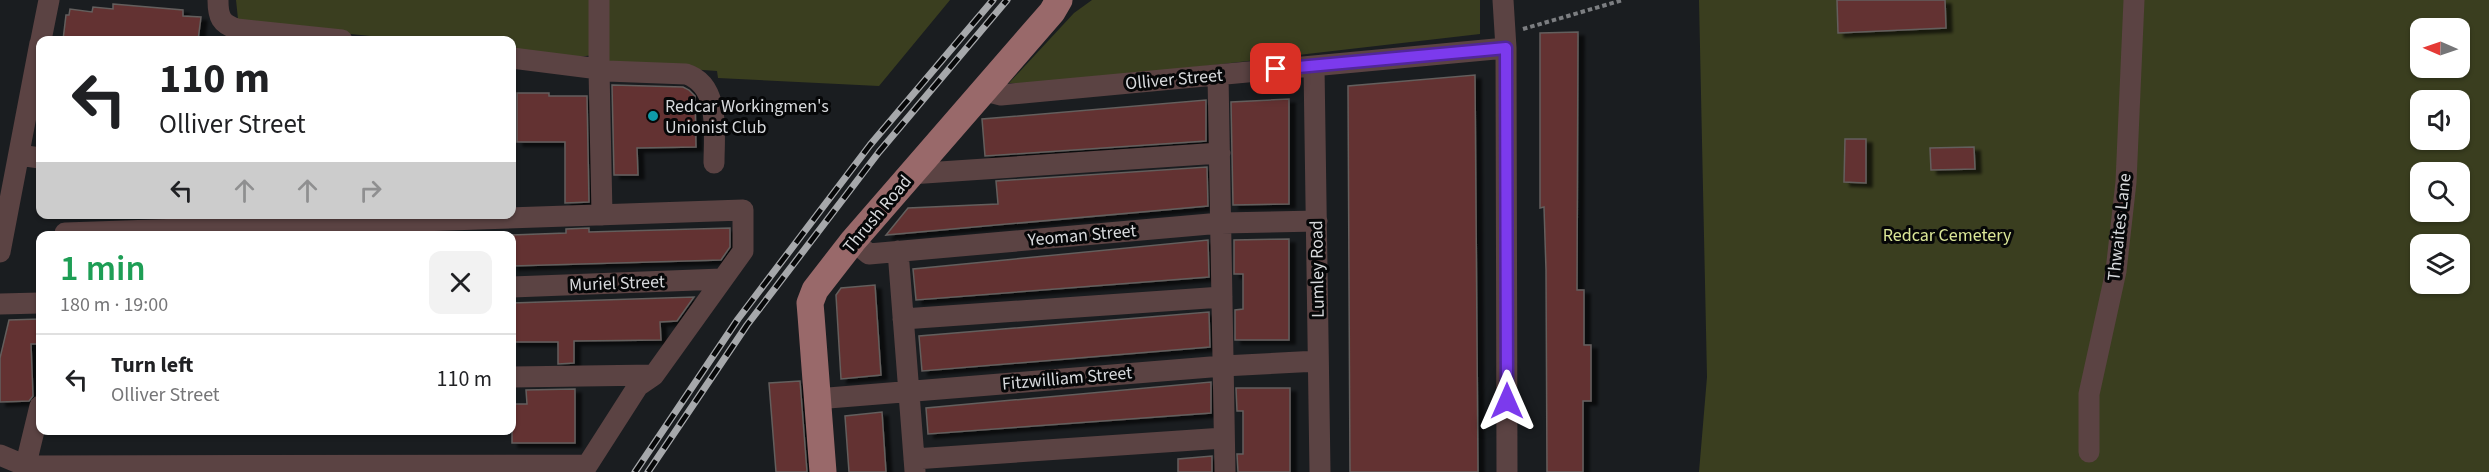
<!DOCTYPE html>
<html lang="en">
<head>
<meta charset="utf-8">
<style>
  :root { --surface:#fff; --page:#f2f2f2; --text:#202124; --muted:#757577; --line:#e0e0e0 }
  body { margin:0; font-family:"Source Sans 3",sans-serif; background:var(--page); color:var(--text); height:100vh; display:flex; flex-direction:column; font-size:22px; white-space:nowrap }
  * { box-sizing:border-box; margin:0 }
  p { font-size:20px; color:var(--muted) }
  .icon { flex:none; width:33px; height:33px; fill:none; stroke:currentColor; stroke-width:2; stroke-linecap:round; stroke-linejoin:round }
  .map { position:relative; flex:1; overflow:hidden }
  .panel { position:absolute; left:36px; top:231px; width:480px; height:204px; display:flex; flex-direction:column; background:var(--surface); border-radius:12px; box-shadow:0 2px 4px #0004 }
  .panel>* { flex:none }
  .hud { position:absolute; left:36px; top:36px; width:480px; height:183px; border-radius:12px; box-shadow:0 2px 4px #0004; background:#fff; color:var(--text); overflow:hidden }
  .needle { width:39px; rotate:272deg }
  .controls { position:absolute; left:2410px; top:18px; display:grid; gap:12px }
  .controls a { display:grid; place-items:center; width:60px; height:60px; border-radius:12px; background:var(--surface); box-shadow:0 2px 4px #0004; font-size:30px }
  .pin { position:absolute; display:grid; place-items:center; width:51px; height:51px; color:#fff; margin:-26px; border-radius:12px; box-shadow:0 3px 9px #0006 }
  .me { position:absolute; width:66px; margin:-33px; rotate:0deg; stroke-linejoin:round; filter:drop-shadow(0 0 4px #0008) }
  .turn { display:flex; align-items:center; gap:21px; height:126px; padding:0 24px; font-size:27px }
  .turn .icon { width:78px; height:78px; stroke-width:2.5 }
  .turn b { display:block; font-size:42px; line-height:51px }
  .lanes { display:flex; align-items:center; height:57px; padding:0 24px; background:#0003; justify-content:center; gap:30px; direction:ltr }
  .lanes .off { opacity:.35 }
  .round { display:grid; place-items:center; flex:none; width:63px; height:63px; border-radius:12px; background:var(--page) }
  .headline { display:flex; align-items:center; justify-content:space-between; height:102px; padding:0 24px }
  h1 { font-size:36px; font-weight:600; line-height:45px; color:#1e9e55 }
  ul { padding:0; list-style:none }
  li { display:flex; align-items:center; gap:18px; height:90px; padding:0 24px; border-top:2px solid var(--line) }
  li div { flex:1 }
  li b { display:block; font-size:22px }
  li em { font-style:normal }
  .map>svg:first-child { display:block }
</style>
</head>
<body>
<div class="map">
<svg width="2489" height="472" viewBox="0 0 2489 472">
  <defs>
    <filter id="shadow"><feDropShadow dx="6" dy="4" stdDeviation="1.5" flood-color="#0009"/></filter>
  </defs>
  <rect width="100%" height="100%" fill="#1a1d20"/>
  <path fill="#3a3e1f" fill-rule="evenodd" d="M236,0H591L593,55L579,57L512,51V40H411L250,24L238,19Z
    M608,0H950L879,86L718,78L717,71L606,63Z
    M1092,0H1480V34L1049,84L1009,83L1074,13Z
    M1699,0H2489V472H1699L1707,377ZM2421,28H2460V68H2421ZM2421,100H2460V140H2421ZM2421,172H2460V212H2421ZM2421,244H2460V284H2421Z"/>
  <path fill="#643230" stroke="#645e5d" stroke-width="1.5" filter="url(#shadow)" d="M1837,0H1945L1946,28L1838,33Z
    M113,4L183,10V16L201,17L198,40H63L66,15H69L70,9L92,12L93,7L113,9Z
    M1578,32L1577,290H1584V345H1591V401H1583V472H1547L1546,270L1544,207L1540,208V33Z
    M1475,75L1478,472H1350L1348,86Z
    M612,85L683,87L689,90L695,96L696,147L637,148L638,175H614Z
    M517,93H549V96H587L589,202L565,203V142H517Z
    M1289,99V204L1233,205L1231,102Z
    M1206,100V141L985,156L982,119Z
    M1845,139H1866V183L1844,182Z
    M1974,147L1975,169L1931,170L1930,148Z
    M1207,167L1208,206L886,235L908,208L998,204L996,181Z
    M589,228V232L730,228V247L721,260L512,266V235L566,233V229Z
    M1289,239V340H1235V310L1243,309V274H1234V240Z
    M1208,240L1209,277L916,300L913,269Z
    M875,285L881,375L841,379L836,295L841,288Z
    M694,297L677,321L660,322L661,340L574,341V363L558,364V342H512V303Z
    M1209,312L1210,347L922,371L919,336Z
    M40,319V344H31L33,396L29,401L0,402V358L9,320Z
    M800,381L807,472H776L769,383Z
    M1211,382V413L928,434L926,408Z
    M1236,388H1290V472H1238L1237,454H1243V411H1237Z
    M575,389V443H512V404H527L526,390Z
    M882,412L886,472H849L845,416Z
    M1212,456V472H1178V459Z"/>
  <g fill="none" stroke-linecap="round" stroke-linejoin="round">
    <path stroke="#7c7e81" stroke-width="4" stroke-dasharray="4.5 3" stroke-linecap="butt" d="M1523,29L1623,0"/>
    <path stroke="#5b4343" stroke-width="21" d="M218,0C218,17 221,24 237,29L342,40
      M1503,0L1506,48L1507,472
      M41,40L49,0
      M512,58L599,69V0
      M1314,66L1320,472
      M1218,75L1225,472
      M985,91L1001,95L1506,48
      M19,155L40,158
      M910,174L1220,153
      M602,215L599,69L607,71L686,74C721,85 714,134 714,163
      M65,236V233L743,210V251L654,375L638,386L583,472
      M853,241L869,254L1221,223L1317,221
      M898,251L915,471
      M0,252L40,43
      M512,287L722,279
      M0,304L40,303
      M903,319L1222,297
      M512,377L654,375
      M816,399L1223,366L1318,361
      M2089,452V394L2116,271L2126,182L2134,0
      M0,455L26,466L587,465
      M914,459L1224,438
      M24,472L40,406"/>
    <path stroke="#99696a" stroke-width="27" d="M823,472L811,315L810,303L815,290L853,241L1052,12L1059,0"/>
    <defs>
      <path id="rail" d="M635,472L738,319L870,145L993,0
        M648,472L747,325L879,152L1007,0"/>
    </defs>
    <use href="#rail" stroke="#a6a8ab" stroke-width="7"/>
    <use href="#rail" stroke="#060708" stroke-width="4.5" stroke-dasharray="14" stroke-linecap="butt"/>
  </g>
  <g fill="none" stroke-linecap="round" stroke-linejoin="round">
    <defs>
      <path id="route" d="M1276,69L1506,48L1507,401"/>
    </defs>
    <use href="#route" stroke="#51269a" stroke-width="15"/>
    <use href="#route" stroke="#7c3aed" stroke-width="10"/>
  </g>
  <circle fill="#0f9aa8" stroke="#060708" stroke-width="2" cx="653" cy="116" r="6"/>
  <g text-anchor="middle" stroke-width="6" stroke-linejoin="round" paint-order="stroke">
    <g font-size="18" fill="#d7d9dc" stroke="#060708">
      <text transform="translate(1174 79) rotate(-5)" y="6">Olliver Street</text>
      <text transform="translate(877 214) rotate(-50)" y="6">Thrush Road</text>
      <text transform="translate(2119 227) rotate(-84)" y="6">Thwaites Lane</text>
      <text transform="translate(1082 235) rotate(-5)" y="6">Yeoman Street</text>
      <text transform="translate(1317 269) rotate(-91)" y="6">Lumley Road</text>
      <text transform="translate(617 283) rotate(-2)" y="6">Muriel Street</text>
      <text transform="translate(1067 378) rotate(-5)" y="6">Fitzwilliam Street</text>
    </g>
    <g font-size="18" fill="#d7d9dc" stroke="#060708" text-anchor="start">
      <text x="665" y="112">Redcar Workingmen's<tspan x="665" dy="21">Unionist Club</tspan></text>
    </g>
    <g font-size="18" fill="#dae697" stroke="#060708">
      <text x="1947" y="241">Redcar Cemetery</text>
    </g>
  </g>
</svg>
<div class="controls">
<a><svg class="needle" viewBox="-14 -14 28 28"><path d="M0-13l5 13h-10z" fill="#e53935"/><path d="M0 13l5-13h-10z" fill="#757577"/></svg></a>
<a><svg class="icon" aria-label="sound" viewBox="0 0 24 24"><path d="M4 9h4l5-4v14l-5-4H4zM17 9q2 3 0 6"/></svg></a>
<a><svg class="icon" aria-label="search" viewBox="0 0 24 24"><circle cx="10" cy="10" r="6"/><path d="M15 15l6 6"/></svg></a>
<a><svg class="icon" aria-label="layers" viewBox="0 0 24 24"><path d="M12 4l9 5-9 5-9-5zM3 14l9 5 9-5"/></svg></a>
</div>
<div class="pin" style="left:1276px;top:69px;background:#d93025"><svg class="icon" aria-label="arrive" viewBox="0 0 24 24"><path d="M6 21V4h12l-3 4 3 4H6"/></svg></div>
<svg class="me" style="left:1507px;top:401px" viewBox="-20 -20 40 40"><path d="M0-17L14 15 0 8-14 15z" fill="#7c3aed" stroke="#fff" stroke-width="4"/></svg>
<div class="hud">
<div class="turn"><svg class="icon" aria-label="left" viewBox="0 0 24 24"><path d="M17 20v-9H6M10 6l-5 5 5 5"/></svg><div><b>110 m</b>Olliver Street</div></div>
<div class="lanes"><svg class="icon" aria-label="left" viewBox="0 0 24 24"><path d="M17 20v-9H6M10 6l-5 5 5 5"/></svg><svg class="icon off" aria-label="ahead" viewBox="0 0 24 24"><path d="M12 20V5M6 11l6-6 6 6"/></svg><svg class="icon off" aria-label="ahead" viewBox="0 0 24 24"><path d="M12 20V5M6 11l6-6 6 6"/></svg><svg class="icon off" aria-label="right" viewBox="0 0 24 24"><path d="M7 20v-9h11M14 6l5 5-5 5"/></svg></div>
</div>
<section class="panel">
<div class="headline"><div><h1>1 min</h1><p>180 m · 19:00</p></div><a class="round"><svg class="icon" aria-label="close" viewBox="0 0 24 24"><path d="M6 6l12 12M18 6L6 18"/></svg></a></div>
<ul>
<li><svg class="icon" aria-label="left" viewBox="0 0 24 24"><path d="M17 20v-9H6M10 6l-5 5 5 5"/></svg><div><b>Turn left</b><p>Olliver Street</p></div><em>110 m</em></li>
</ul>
</section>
</div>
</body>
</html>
